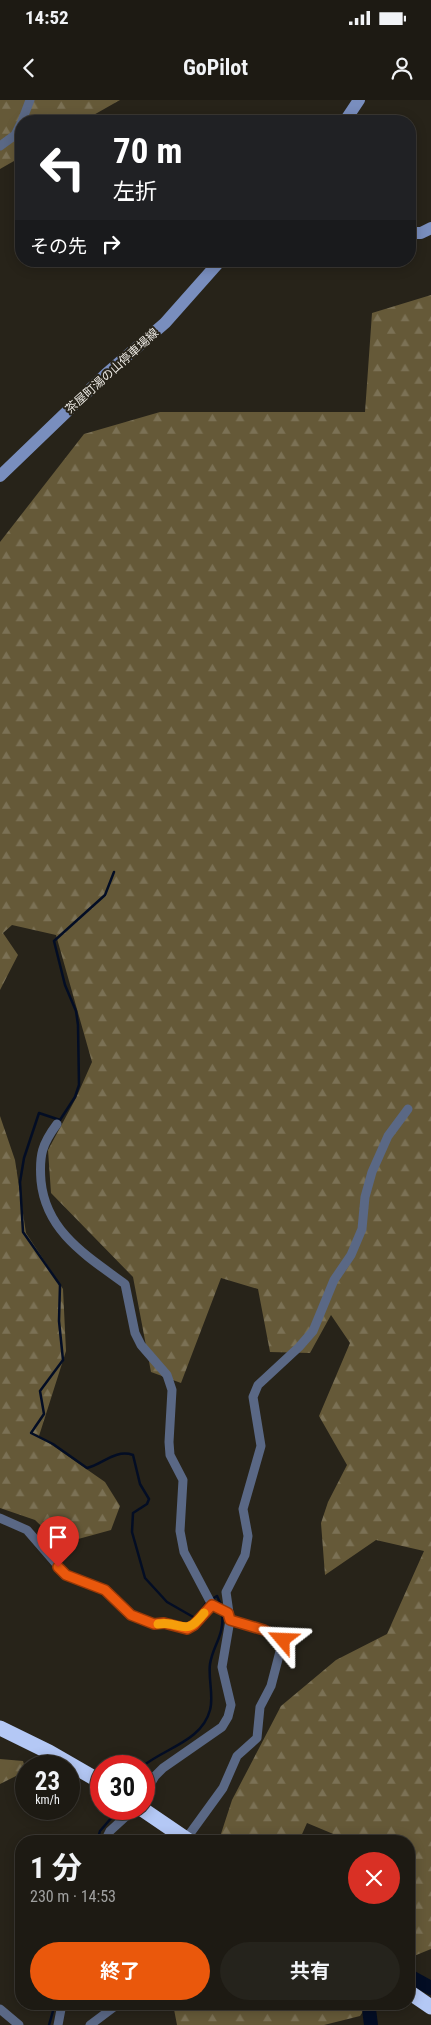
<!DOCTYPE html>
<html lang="ja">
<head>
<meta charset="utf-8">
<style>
  :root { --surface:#1d1a13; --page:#25231c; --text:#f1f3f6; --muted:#a0a1a0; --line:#3b3833; --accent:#ea580c }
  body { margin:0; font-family:"Roboto Condensed","Noto Sans JP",sans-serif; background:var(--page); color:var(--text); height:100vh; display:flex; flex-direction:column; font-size:19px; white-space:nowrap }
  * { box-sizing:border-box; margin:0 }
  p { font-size:16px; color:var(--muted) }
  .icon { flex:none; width:28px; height:28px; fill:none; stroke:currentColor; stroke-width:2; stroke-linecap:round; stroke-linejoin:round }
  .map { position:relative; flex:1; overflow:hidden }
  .side { position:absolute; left:15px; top:1735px; width:400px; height:175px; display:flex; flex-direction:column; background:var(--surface); border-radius:20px; box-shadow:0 2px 12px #0003,0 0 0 1px var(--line) }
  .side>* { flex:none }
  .hud { position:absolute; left:15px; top:15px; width:401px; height:152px; border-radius:20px; box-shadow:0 2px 12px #0003,0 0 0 1px var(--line); background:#202124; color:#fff; overflow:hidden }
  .speed { position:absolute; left:15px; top:1655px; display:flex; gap:10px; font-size:25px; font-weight:700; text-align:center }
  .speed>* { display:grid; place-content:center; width:65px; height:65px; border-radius:50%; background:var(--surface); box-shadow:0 2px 12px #0003,0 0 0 1px var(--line); line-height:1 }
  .speed small { font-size:12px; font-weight:400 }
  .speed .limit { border:8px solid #d22; background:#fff; color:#111 }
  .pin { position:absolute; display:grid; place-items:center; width:42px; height:42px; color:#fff; margin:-51px -21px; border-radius:50% 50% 50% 0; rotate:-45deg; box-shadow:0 0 5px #0007 }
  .pin .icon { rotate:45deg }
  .me { position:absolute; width:55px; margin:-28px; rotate:296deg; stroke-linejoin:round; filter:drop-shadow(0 0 4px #0008) }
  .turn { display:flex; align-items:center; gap:18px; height:105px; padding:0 15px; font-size:22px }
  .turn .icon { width:65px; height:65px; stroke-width:2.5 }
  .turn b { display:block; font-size:35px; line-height:42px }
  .then { display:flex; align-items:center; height:48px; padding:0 15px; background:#0003; gap:10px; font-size:19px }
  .round { display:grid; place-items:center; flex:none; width:52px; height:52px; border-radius:26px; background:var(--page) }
  .headline { display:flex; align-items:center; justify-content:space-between; height:85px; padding:0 15px }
  h1 { font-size:30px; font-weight:700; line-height:38px }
  .action { display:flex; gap:10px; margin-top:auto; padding:10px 15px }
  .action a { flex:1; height:58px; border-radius:30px; background:var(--accent); color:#fff; font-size:20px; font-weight:700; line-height:58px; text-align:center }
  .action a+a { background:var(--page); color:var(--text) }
  .status { display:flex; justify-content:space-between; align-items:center; height:35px; padding:0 25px; background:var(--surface); direction:ltr }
  .status svg { height:14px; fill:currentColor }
  header { display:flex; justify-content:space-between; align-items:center; height:65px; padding:0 15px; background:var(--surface); font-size:22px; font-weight:700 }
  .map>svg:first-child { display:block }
</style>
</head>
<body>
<div class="status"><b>14:52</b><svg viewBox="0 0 49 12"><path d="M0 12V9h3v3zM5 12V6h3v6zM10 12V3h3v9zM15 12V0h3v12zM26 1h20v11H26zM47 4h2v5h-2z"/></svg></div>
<header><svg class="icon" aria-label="back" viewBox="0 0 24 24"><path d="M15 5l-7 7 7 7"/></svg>GoPilot<svg class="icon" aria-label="person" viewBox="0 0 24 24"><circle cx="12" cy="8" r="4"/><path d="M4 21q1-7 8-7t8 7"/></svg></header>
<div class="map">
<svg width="431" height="1925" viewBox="0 0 431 1925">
  <defs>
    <pattern id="forest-firs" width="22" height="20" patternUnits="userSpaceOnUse" patternTransform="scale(1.25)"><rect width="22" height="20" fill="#655938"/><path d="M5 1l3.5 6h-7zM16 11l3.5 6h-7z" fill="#7b7155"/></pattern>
  </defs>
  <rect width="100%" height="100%" fill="#272319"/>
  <path fill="url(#forest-firs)" d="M0,0H120L83,21H21V57L0,69Z
    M431,195V1849L409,1858V1778L416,1770L409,1767V1741H350L307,1723L299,1741L219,1740L232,1700L281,1606L336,1560L387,1534L424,1451L376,1440L325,1475L321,1423L328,1402L347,1365L319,1316L350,1243L331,1215L310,1253L270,1252L258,1189L221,1178L181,1283L151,1272L133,1177L51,1093L48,1050L76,998L92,962L56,835L12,825L3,833L18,855L0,890V442L84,334L160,312H365L372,213Z
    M0,1016L15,1060L26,1133L63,1189L66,1251L39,1336L105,1382L120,1406L111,1430L60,1444L35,1420L0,1408Z
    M0,1659L23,1661L26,1671L0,1684Z
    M173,1904H368L360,1916L324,1925H177Z"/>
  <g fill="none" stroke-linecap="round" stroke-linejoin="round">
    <path stroke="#030d24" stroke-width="2.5" d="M114,772L105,795L54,841L65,885L76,911L78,925L79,985L75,997L60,1020L39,1013L24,1058L20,1082L23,1132L60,1185L59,1221L63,1260L40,1291L44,1314L31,1333L53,1344L87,1368C103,1364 115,1349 133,1355L140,1384L149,1399L147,1404L133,1413L132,1432L145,1478L167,1502L195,1518L207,1502L217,1496L222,1507
      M143,1666C165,1648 202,1641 210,1610C214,1596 208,1579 210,1564C213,1545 225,1535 222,1512
      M97,1741L100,1731L119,1709
      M49,1925L55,1904"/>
    <path stroke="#030d24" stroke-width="14" d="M409,1876L431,1888
      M371,1925L369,1909L372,1904"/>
    <path stroke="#5a6885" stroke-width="9" d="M22,21L30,0
      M0,46L15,35L21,23
      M57,1024C42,1044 39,1055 41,1081C46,1132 87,1156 125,1184L135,1233L141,1245L167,1275L172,1290L169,1342L170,1355L183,1380L180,1431L184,1452L212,1505L228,1513
      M0,1418L27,1430L66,1475L105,1490L131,1515L154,1524L164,1523L187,1529L194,1525L212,1505
      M144,1695L155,1676L163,1668L222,1627L228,1617L231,1605L222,1567L230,1520L226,1492L245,1455L248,1436L243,1409L261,1346L253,1297L258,1285L299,1247L313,1231L334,1180L351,1155L362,1129L365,1097L372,1072L388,1036L408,1009
      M186,1739L223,1688L237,1656L257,1638L260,1607L271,1586L283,1540L264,1530L230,1520
      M105,1741L110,1731L134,1709
      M0,1909L19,1925
      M58,1925L62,1904
      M90,1925L118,1904"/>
    <path stroke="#798ebe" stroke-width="12" d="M345,21L359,0
      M410,133H421L431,128
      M0,376L106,274L165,223L220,161"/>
    <path stroke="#b4c8f5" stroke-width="15" d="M0,1628L49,1652L101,1682
      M142,1709L189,1741
      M409,1892L431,1907"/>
  </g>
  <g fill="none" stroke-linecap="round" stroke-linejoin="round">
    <defs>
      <path id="route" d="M58,1467L66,1475L105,1490L131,1515L154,1524L164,1523L187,1529L194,1525L212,1505L228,1513L230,1520L264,1530L283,1540"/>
    </defs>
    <use href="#route" stroke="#983908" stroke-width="12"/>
    <use href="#route" stroke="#ea580c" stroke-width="9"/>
    <path stroke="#f59e0b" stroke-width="9" d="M158,1524C182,1520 184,1539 204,1513"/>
  </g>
  <g text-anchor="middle" stroke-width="4" stroke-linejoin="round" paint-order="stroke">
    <g font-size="12" fill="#ece9e3" stroke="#272319">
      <text transform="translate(112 271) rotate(-42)" y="4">茶屋町湯の山停車場線</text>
    </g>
  </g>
</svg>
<div class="speed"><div>23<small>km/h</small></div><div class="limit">30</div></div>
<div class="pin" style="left:58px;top:1467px;background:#d93025"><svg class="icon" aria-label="arrive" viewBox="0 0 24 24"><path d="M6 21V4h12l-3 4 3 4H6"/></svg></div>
<svg class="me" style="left:283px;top:1540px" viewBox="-20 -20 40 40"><path d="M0-17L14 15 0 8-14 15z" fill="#ea580c" stroke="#fff" stroke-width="4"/></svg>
<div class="hud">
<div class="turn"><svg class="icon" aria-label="left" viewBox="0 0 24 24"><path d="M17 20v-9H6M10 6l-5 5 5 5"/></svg><div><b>70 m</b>左折</div></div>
<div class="then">その先<svg class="icon" aria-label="right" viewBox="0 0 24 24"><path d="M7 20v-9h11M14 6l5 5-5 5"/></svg></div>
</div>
<section class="side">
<div class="headline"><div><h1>1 分</h1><p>230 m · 14:53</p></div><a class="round" style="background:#d93025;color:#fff"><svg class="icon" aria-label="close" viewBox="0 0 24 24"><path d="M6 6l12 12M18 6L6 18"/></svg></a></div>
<div class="action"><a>終了</a><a>共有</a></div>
</section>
</div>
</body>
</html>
